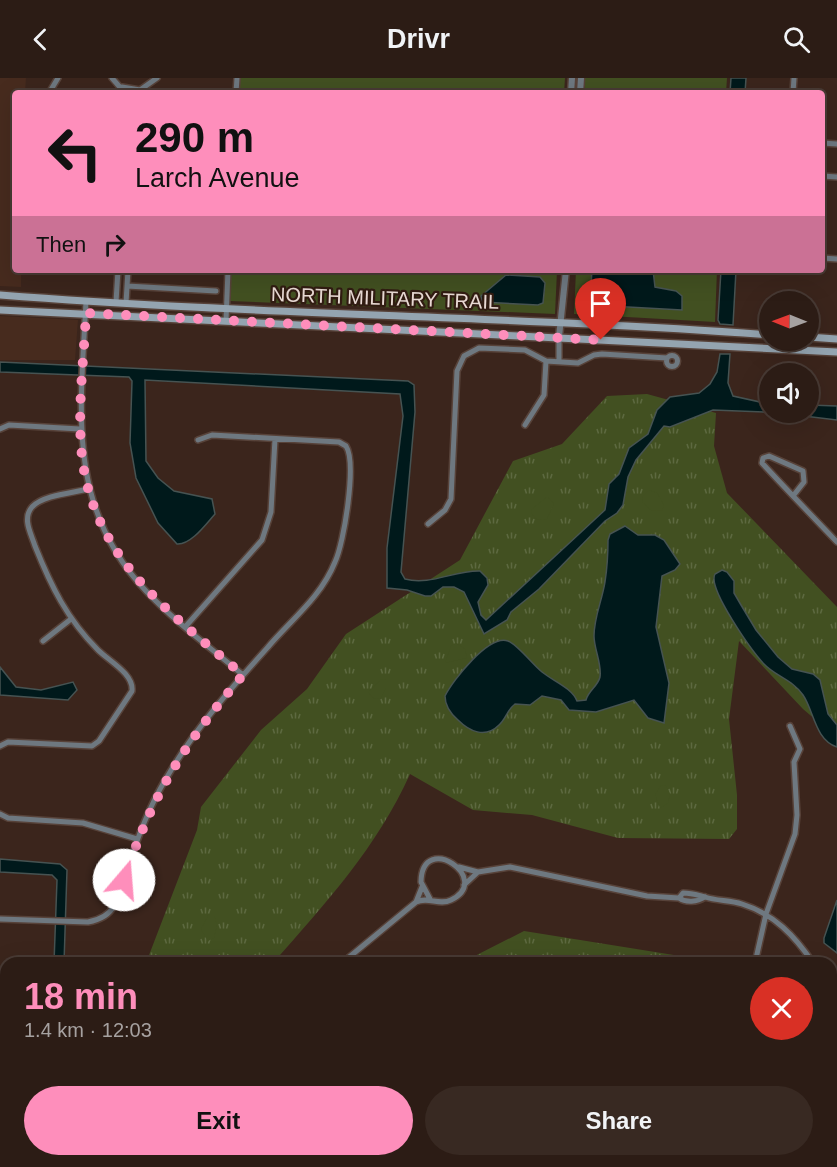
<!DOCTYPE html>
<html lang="en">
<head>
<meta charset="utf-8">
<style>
  :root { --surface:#2c1c15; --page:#382922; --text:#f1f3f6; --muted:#a6a1a0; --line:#483a34; --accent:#fe8ebb }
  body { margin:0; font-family:Arial,sans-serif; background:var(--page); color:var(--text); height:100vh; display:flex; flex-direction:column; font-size:22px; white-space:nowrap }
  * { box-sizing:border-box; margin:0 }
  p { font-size:20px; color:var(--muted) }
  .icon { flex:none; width:33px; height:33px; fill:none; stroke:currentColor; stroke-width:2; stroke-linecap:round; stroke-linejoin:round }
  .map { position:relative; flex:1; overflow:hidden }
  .details { position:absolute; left:0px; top:879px; width:837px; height:210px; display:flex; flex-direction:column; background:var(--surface); border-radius:18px 18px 0 0; box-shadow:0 6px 24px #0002,0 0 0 2px var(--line) }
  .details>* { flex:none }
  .guide { position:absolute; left:12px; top:12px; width:813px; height:183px; border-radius:6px; box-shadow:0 6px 24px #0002,0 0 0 2px var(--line); background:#fe8ebb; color:#111; overflow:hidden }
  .needle { width:39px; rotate:271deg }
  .fabs { position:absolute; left:759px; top:213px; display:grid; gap:12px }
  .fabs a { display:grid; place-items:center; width:60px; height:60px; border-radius:50%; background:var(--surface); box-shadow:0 6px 24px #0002,0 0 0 2px var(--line); font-size:30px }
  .pin { position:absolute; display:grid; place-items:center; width:51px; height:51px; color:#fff; margin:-62px -26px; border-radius:50% 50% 50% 0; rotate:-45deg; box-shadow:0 0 6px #0007 }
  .pin .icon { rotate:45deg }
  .me { position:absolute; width:66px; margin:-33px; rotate:18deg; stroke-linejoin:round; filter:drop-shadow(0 0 4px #0008) }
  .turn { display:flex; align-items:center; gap:21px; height:126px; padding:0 24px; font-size:27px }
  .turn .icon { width:78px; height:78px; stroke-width:2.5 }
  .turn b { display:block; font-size:42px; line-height:51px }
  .then { display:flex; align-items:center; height:57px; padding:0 24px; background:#0003; gap:12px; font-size:22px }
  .round { display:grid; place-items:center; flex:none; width:63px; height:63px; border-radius:32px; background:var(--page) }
  .summary { display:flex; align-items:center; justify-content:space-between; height:102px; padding:0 24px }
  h1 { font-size:36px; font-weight:600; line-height:45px; color:var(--accent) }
  .button { display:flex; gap:12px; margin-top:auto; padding:12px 24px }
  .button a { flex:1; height:69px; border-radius:36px; background:var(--accent); color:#111; font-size:24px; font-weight:600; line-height:69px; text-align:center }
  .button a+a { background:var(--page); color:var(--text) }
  header { display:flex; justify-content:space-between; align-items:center; height:78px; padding:0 24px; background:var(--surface); font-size:27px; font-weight:600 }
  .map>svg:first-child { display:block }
</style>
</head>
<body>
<header><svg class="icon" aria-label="back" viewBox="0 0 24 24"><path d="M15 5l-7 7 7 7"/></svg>Drivr<svg class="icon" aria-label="search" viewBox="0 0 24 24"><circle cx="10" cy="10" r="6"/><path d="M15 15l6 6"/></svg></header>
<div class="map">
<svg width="837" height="1089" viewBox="0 0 837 1089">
  <defs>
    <pattern id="grass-tufts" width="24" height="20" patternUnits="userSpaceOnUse" patternTransform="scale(1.5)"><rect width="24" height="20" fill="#425021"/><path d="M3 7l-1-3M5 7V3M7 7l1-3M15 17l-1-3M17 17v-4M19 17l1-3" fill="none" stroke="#5d6940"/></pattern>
  </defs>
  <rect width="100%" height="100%" fill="#3b251c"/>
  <path fill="#472b1e" d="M0,0H26L25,15H15V192H21V209L0,208Z
    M0,238L78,242L75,282H0Z"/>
  <path fill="url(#grass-tufts)" d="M647,316L716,335L714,368L727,415L837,529V660L803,631L739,563L729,641L737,717V751L729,761L618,760L532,737L473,732L410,696C378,768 325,826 273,885H146L197,752L201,729L261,652L307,611L346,556L460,482L513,383L562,366L607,318Z
    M524,853L705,882V885H461Z
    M98,1083H735L738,1089L573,1085L572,1089H98Z"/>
  <path fill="#425021" d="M240,0H565L564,15H240Z
    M585,0H727L726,15H585Z
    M231,192L557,193L555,236L230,223Z
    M576,192H717L715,244L574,236Z
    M649,412L657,415L664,427L662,433L651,432L643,425L642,419Z
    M547,419L554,425L547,441L538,442L531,436L532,431Z
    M456,565L465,571L467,580L445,585L451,568Z
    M381,601L386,602V610L381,620L375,621L368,615Z
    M661,707L666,708L670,716L668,725L660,730L655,717Z
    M208,837H214L217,847L214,860L208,863L201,852Z
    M356,1083H380L381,1089H354Z"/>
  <path fill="#00191b" stroke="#465352" stroke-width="1.5" d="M731,0H746L745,15H730Z
    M592,192H653L655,209L676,213L682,218V232L592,227L590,223Z
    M721,192H736L733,247L720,246L718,242Z
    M506,197L540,199L545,205L543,225L538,227L482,224L481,218Z
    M720,276H730L728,305L733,318L769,326V332L764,334L713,332L670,349L664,348L636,382L628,399L623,427L617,435L605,443L539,511L511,534L507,542L484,556L464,514L454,509H443L431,518H425L407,512L387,510V470L403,338L400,316L145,302L146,383L158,400L174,413L212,421L215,436C206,446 191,467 177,466L158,445L136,400L130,365L132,303L129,299L0,294V284L408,303L414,307L415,334L401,494L405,501C430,508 455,492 480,493L487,500L488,507L478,524L481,537L486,542L605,432L609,406L619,396L629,370L648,356L657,332L670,319L699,315L710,306L717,294Z
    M809,327L837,328V342L779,335L808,334Z
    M625,448L638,457H655L664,462L680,486L675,492L662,498L656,549L669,605L664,645L648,640L634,622L596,634L569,632L561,622L542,618L530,627L515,626C507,632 506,641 499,647C485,661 469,653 458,642C451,636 445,627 445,618C453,602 489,556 508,563C517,566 533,587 542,594C553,603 572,610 577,623L586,622C588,613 598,608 600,599C602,586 594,571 594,558C594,539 602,523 605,504C607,491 608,476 608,462L610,456Z
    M722,492L727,494L734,503V515L741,527L756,552L778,579L792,591L813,596L820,602L828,636L837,647V669C815,662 814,633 803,617C793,602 775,598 764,586C752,573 707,510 715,496Z
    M0,589L16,609L41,612L73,604L77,612L68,622L0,617Z
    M0,781L60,786L67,792L64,885H54L57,802L52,797L0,794Z
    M837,822V875L824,865V860Z
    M831,950L837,952V1073L831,1063Z
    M269,1083H335L334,1089H268Z
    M705,1083H728L731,1089H707Z"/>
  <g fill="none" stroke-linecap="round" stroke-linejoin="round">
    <defs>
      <path id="minor" d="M112,0L125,15
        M122,9L140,12L157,0
        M49,15L58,0
        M236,15L237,0
        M793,15L794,0
        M822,65L837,66
        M822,98L837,99
        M822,180L837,181
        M127,208L216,213
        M86,223C81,329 65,428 146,513C175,544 211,570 243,597
        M116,224L118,192
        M126,225L128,192
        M226,243L228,192
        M666.5 283a5.5 5.5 0 1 1 11 0a5.5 5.5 0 1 1-11 0Z
        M559,282V259
        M546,283L578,285L594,277L602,276L667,280
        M525,347L544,317L546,283
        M0,351L9,347L80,351
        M793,418L804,404L803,393L769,378L763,380L762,385C787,412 812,438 837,464
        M428,446L445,432L451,421L457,293L464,278L479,270L525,272L546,283
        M186,548L262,462L271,434L275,361
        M43,563L71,541
        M0,668L8,664L92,668L99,663L132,613C134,596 109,583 98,572C67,541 51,508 35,468C31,455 22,441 32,429C43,417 73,415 88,411
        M0,736L8,740L83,745L137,761
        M459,789L478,794L464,807
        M478,794L510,789L647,818L679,820L683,815C692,815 697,817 705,819C717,823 730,822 742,826C774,836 795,858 813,885
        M422,809L416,824C428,818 439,828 451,822C494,801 422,752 421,804L430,821
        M679,820C686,825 697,824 705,819
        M0,841L88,844C99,842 109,837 114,828C123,814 125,796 131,780C141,750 153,721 170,694C197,648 233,608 268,569C292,541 321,519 335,484C344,465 357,385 346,368L339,364L212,357L198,362
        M342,885L416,824
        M755,885L766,836L795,756L797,737L794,684L800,671L790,648
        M831,891L837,895
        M831,921L837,923
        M785,1083L788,1089
        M44,1089V1083"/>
      <path id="tertiary" d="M571,15L572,0
        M580,15L581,0
        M559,259L566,192"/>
      <path id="secondary" d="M0,217C256,237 513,238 770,257
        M0,232L837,274
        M808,259L837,261"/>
    </defs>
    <use href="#minor" stroke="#574239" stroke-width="8"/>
    <use href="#tertiary" stroke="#574239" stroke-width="9"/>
    <use href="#secondary" stroke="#574239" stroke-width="10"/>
    <use href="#minor" stroke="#6e7880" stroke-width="5"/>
    <use href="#tertiary" stroke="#6e7880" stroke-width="6"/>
    <use href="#secondary" stroke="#94a4b0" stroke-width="7"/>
  </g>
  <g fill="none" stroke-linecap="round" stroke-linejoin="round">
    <path stroke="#fe8ebb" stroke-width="10" stroke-dasharray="0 18" d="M124,802C152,716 185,665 243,597C167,532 88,477 81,367C78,324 84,279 86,235L601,262"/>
  </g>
  <g text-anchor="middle" stroke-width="4.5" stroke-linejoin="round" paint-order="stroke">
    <g font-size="20" fill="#e8d9d3" stroke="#311c12">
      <text transform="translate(385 220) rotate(2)" y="7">NORTH MILITARY TRAIL</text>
    </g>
  </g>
</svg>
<div class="fabs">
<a><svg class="needle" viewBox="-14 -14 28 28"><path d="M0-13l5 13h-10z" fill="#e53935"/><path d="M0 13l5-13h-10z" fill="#a6a1a0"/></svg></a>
<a><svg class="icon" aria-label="sound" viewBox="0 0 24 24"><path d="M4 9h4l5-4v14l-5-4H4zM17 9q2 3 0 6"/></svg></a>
</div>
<div class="pin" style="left:601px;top:262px;background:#d93025"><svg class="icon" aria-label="arrive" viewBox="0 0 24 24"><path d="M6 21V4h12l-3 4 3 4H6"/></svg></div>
<svg class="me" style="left:124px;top:802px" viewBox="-20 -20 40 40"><circle r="19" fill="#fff"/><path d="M0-13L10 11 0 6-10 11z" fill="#fe8ebb"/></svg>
<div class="guide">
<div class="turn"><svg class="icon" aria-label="left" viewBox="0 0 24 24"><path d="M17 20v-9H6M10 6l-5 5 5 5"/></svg><div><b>290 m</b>Larch Avenue</div></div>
<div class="then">Then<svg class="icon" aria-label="right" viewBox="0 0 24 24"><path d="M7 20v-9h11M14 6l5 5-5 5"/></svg></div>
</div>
<section class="details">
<div class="summary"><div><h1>18 min</h1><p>1.4 km · 12:03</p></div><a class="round" style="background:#d93025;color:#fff"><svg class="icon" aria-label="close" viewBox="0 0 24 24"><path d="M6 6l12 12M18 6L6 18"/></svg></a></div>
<div class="button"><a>Exit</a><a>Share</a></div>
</section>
</div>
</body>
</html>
